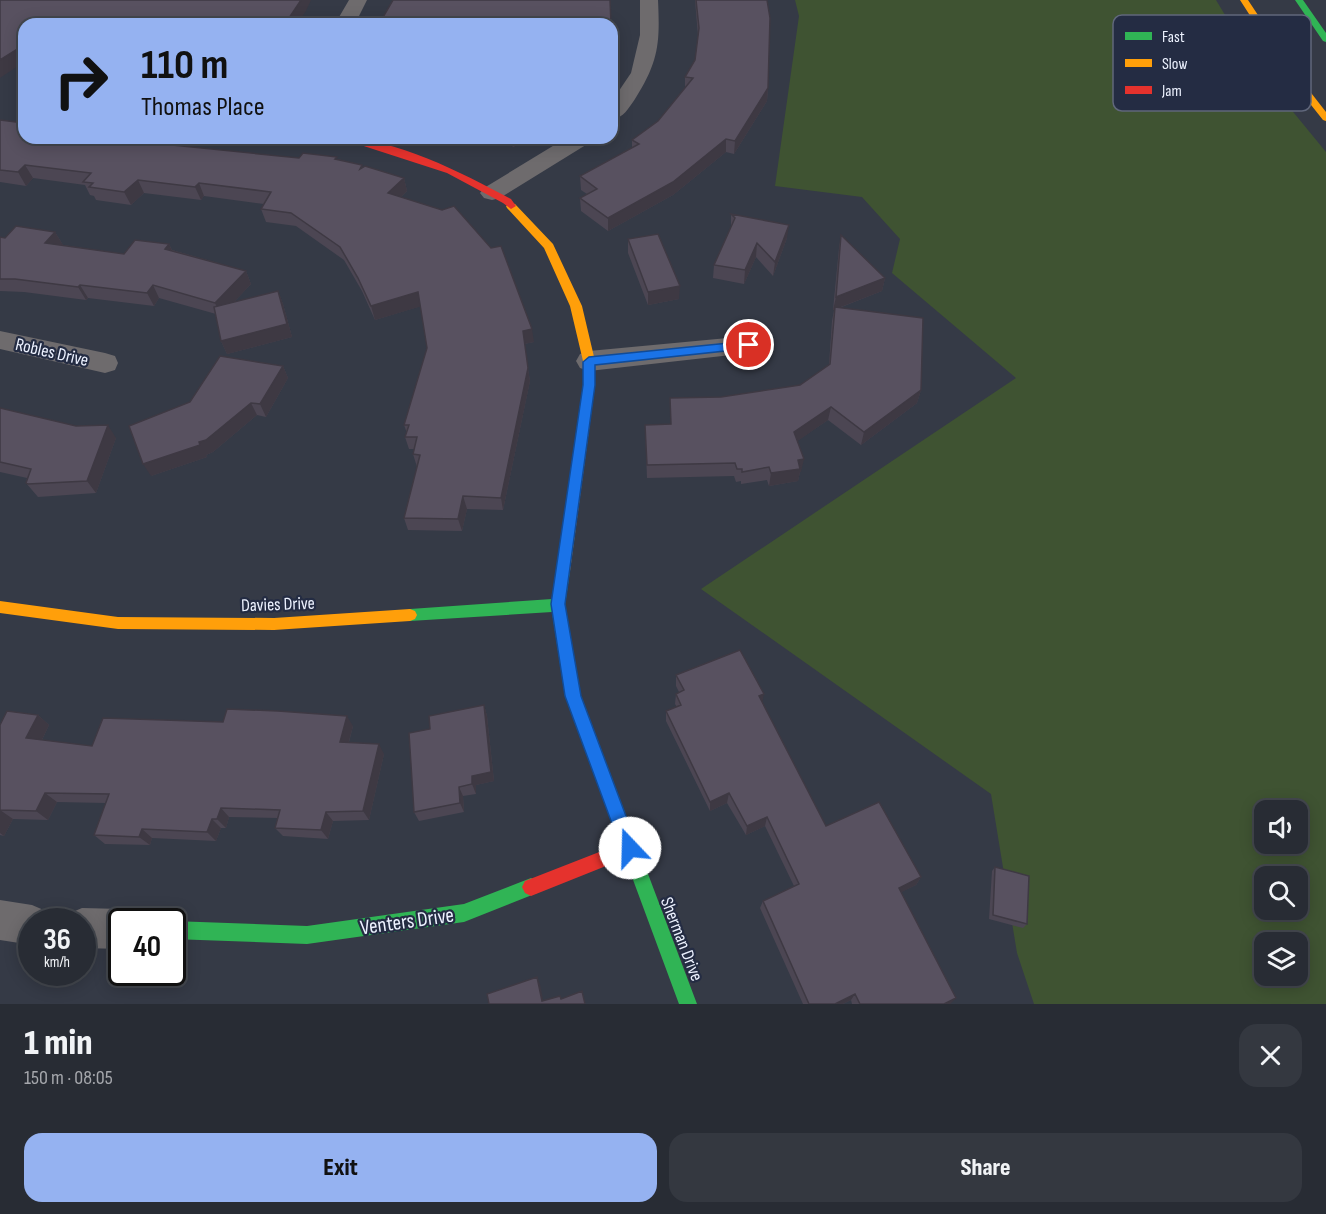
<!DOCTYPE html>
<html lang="en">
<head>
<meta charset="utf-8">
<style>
  :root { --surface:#282c34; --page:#343840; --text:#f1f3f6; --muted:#a5a7ac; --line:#44484f; --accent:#95b2f1 }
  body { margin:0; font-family:"Sofia Sans Condensed",sans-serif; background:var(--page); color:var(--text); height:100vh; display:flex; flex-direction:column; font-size:22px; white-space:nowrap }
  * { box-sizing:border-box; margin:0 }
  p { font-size:20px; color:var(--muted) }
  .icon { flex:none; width:33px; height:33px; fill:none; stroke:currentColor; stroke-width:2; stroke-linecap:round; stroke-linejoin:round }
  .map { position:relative; height:1004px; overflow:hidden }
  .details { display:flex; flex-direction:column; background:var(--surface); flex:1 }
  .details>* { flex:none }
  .hud { position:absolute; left:18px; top:18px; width:600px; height:126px; border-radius:18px; box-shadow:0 3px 15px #0003,0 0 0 2px var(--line); background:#95b2f1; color:#111; overflow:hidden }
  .controls { position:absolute; left:1254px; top:800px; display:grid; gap:12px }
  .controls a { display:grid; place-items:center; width:54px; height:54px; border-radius:12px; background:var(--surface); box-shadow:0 3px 15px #0003,0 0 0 2px var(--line); font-size:30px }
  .speed { position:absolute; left:18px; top:908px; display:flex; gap:12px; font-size:30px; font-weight:700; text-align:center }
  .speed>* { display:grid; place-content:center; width:78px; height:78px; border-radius:50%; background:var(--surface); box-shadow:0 3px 15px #0003,0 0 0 2px var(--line); line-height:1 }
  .speed small { font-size:15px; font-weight:400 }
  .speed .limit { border:3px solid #111; border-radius:9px; background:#fff; color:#111 }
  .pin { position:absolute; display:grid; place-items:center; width:51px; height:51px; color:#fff; margin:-26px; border:3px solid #fff; border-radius:50%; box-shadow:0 2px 6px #0007 }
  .me { position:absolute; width:66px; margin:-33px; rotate:339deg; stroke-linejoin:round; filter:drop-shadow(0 0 4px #0008) }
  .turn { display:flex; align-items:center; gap:21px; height:126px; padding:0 24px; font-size:27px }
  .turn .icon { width:78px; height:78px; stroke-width:2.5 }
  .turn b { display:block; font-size:42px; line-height:51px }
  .round { display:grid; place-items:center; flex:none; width:63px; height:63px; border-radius:18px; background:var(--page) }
  .headline { display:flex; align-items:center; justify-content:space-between; height:102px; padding:0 24px }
  h1 { font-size:36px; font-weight:800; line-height:45px }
  .action { display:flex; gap:12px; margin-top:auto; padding:12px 24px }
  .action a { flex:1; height:69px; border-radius:18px; background:var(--accent); color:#111; font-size:24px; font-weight:800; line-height:69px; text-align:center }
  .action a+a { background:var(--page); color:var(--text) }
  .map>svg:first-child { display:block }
</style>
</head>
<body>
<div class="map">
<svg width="1326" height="1004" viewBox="0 0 1326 1004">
  <rect width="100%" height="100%" fill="#353a46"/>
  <path fill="#3f5332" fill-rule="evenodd" d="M795,0H1216L1257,68L1326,152V1004H1034L1017,953L991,794L701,589L1016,378L892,273L900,239L862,197L775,186L799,16ZM1264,810H1298V843H1264ZM1264,876H1298V909H1264ZM1264,942H1298V975H1264Z"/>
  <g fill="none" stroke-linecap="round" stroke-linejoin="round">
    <path fill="#6e6b6d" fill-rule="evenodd" d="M349,0H367L355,24H335Z
      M640,0H658C660,43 659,61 635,99C628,109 624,117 612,120V101L631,73L640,35Z
      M566,138H592L589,143L500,198L492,200L484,198L480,193L484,188Z
      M0,331L105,353L115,356L118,363L115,370L105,373L0,349Z
      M749,336L758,338L762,345L758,352L589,371L580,368L576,361L580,354L589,351Z
      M0,900L32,905L46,911L50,921H32V945L0,940Z
      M82,908L122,909L136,915L138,921H122V949L82,948V921H65L68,914Z"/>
    <path fill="#30b455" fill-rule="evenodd" d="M1295,0H1303L1326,33V42L1323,41Z
      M563,565L568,567L570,571L565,605L581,696L697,1004H679L565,696L552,612L410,621L405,619L403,615L405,611L410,609L552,599L556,571L558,567Z
      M531,878L537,881L540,887L537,893L464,922L307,944L172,939V921L307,926L464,904Z"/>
    <path fill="#ff9f0a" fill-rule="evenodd" d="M1240,0H1248L1301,80L1326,112V121L1323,120L1292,81Z
      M511,203L515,204L553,244L582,306L595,361V385L570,571L568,575L563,577L558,575L556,571L583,385V361L570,306L544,248L507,208L506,206Z
      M0,601L118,617L274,618L410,609L415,611L417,615L415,619L410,621L274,630L118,629L0,613Z"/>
    <path fill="#e5322d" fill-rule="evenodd" d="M339,138C396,138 462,173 511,199L516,206L511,209L503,203L447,173Z
      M630,840L636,842L638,848L636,854L531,896L525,893L522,887L525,881Z"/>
  </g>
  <path fill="#4c4653" d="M695,0H767L768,88L767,101L734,154L726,152L673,195L608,231L581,211L580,198L587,194L581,190L580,176L632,148V140L658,121L685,88V77L695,60L698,36Z
    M0,120L24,138L141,143L299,158L337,159L362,165V167L404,178L407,191L401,197L534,342L524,344L530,381L503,510L467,509L462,531L408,530L404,518L417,467L413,454L414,449H409L405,437L407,433L404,425L427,348L421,306L375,320L362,291L344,260L296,226L266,222L261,209L264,204L204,196L201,200L144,193L131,205L96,200L94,196L90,195L85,185L33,178L26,186L0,182Z
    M494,138H527L514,147Z
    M731,214L787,238L773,276L756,257L744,284L713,278L714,265L731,228Z
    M55,232L63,245L124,254L169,244L172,250L246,271L251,284L234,302L278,291L283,304L292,337L227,354L221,341L216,314L159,298L154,306L88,298L86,300L24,292L0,291V237L5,238Z
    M841,235L885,278L882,291L839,308L921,390L917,403L861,445L828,420L797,441L801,472H800L798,481L769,486L767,480L741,484V481L736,482L734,476L647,478L645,425L671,424L670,398L721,397L800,385L829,365L832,321L834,310H833L839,248Z
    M628,239L679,299L648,305L628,253Z
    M283,366L288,378L266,417L257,415L213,452L206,455L207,457L151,476Z
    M0,408L116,438L96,493L38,497L26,483L27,478L0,472Z
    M676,675L762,704L826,826L921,877L916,885L901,892L949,1004H852L851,1000L843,1004H803L760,908L763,901L794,886L765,826L746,835L727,803L710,811L666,721V711L677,707L675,704L676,694L679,692L676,686Z
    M484,705L487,716L494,781L476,785V794L463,796L464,812L419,821L414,812L430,729Z
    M38,715L49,725L42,740L92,746L353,726L349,742L384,754L369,820L333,821L328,839L283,836L275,828L278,818L229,817L226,828H221L216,841L152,838L150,845L105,844L94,835L106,803L57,802L48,820L13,819L4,836L0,835V725Z
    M995,867L1027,924L1023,928L989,919L992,871Z"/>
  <path fill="#3e3943" d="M301,0H311L306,11L297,24H285Z
    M24,45V62L0,78V60Z
    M768,88L767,101L734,154L735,141Z
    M512,138H527L514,147Z
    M726,139V152L673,195L608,231V218Z
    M25,165L33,178L26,186L18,172Z
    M404,178L407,191L392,206L388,193Z
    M138,180L144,193L131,205L124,192Z
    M199,183L204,196L201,200L195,187Z
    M789,225L787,238L773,276L775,262Z
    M55,232L63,245L45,243Z
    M757,243L756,257L744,284L745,270Z
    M169,244L175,257L165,249Z
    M246,271L251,284L221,316L215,303Z
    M885,278L882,291L833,310L836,297Z
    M80,285L88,298L86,300L78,287Z
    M153,285L159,298L154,306L147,293Z
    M680,286L679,299L648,305V292Z
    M278,291L283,304L292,337L227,354L221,341Z
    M418,292L422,306L375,320L371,306Z
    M532,329L534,342L524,344L530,381L503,510L501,498L523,331Z
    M283,366L288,378L266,417L260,404Z
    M921,390L917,403L861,445L864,432Z
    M251,403L257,415L213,452L206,455L207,457L151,476L143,464Z
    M831,407L828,420L792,445L794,432Z
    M108,425L116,438L96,493L87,481Z
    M804,459L801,472H800L798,481L769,486L771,473L798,460Z
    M463,496L467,509L462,531L458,519Z
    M764,694L762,705L759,696Z
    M484,705L487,716L494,781L476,785V794L472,784V776Z
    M38,715L49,725L38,748L26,738Z
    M347,716L353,726L346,752L340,742Z
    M379,744L384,754L369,820L363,811Z
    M459,787L463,796L464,812L460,803Z
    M45,793L57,802L48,820L36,811Z
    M729,793L727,803L710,811V802Z
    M221,808L229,817L226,828L217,819Z
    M0,810L13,819L4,836L0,833Z
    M326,812L333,821L328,839L321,830Z
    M767,817L765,826L746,835L747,826Z
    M212,819L221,828L216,841L207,832Z
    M142,829L152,838L150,845L139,837Z
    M921,877L916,885L894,896L899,888Z
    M537,977L540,984L544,1004L542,1001Z
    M855,994L851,1000L843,1004H835Z
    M956,998L950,1004H944Z"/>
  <path fill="#585160" stroke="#3e3943" stroke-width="1.5" d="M0,0H301L285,24H24V45L0,60Z
    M393,0H610L611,24H379Z
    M696,0H767L770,18L768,88L735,141L726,139L673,182L608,218L580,198L597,189L580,176L639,144L632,140L658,121L693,78L685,77L695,60L699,28Z
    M0,120L24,123V138H103L299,158L303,153L337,157L335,159L362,165L360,169L365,166L404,178L388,193L442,210L454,206L491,248L501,246L532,329L523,331L528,368L501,498L463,496L458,519L404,518L420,455L413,454L417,437H405L409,425H404L427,348L418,292L371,306L358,278L340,247L291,213L261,209L271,192L199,183L195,187L138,180L124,192L89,187L93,183L83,182L91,173L25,165L18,172L0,170Z
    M731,214L789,225L775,262L757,243L745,270L714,265L735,218Z
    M16,226L55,232L45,243L124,254L135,240L169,244L165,249L246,271L215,303L153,285L147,293L80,285L78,287L15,279H0V237L5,238Z
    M658,234L680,286L648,292L628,239Z
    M841,235L885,278L836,297Z
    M278,291L287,324L221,341L214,307Z
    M835,307L923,318L921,390L864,432L831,407L794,432L804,459L798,460L800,469L771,473L769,467L742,472V469H737L735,463L647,465L645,425L671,424L670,398L721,397L800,385L830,364Z
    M220,356L283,366L260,404L251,403L206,440L199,442L200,445L143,464L129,426L190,402Z
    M0,408L76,426L108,425L87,481L28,484L26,483L31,469L0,462Z
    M740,650L764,694L759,696L826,826L879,802L921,877L899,888L956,998L944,1004H860L855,994L835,1004H809L763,901L799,884L767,817L747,826L729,793L710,802L666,711L681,705L676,694L684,690L676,675Z
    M484,705L491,772L472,776V784L459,787L460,803L414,812L409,733L430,729L429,716Z
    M227,709L278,711L347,716L340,742L379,744L363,811L326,812L321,830L275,828L280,810L221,808L217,819H212L207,832L142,829L139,837L94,835L109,794L45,793L36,811L0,810V725L7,711L38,715L26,738L92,746L103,718L223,722Z
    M995,867L1029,876L1027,924L993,915Z
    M537,977L542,1001L560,996L561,999L582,991L585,1004H489L487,994Z"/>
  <path fill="#1a73e8" stroke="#114b97" stroke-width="1.5" d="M749,341L753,342V348L595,365V385L565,604L581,696L638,848L636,854L630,857L624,854L621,848L565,696L551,604L583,385V362L589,357Z"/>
  <g text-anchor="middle" stroke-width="4.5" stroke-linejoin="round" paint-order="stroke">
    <g font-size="18" fill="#edf2ff" stroke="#242c43">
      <text transform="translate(52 352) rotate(13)" y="6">Robles Drive</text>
      <text transform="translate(278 604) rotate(-2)" y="6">Davies Drive</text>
      <text transform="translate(682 939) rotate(69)" y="6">Sherman Drive</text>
    </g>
    <g font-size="21" fill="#edf2ff" stroke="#242c43">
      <text transform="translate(407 921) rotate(-8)" y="7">Venters Drive</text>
    </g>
  </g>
  <rect x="1113" y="15" width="198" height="96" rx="9" fill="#242c43" stroke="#60677b" stroke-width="1.5"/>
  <rect x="1125" y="32" width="27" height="8" fill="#30b455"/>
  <rect x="1125" y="59" width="27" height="8" fill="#ff9f0a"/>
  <rect x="1125" y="86" width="27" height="8" fill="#e5322d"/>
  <g font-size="16" fill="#edf2ff">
    <text x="1162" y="42">Fast</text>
    <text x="1162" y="69">Slow</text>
    <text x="1162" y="96">Jam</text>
  </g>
</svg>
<div class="controls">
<a><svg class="icon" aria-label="sound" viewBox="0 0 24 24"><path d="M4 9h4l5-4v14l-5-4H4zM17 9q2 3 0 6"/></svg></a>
<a><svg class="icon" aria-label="search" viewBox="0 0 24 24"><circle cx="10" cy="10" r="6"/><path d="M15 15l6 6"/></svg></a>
<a><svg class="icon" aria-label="layers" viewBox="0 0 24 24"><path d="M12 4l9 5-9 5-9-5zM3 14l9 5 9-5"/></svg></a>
</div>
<div class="speed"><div>36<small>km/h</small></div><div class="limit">40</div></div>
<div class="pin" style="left:749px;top:345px;background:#d93025"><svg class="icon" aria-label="arrive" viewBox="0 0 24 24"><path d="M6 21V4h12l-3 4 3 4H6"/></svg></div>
<svg class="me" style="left:630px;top:848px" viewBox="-20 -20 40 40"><circle r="19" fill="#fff"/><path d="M0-13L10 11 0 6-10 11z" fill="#1a73e8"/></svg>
<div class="hud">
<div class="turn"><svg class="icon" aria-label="right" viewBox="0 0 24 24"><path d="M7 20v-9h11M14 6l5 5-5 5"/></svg><div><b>110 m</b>Thomas Place</div></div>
</div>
</div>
<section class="details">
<div class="headline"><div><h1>1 min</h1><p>150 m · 08:05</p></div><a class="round"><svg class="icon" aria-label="close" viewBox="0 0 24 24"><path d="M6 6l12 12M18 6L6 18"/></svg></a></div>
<div class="action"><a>Exit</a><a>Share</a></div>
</section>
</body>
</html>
